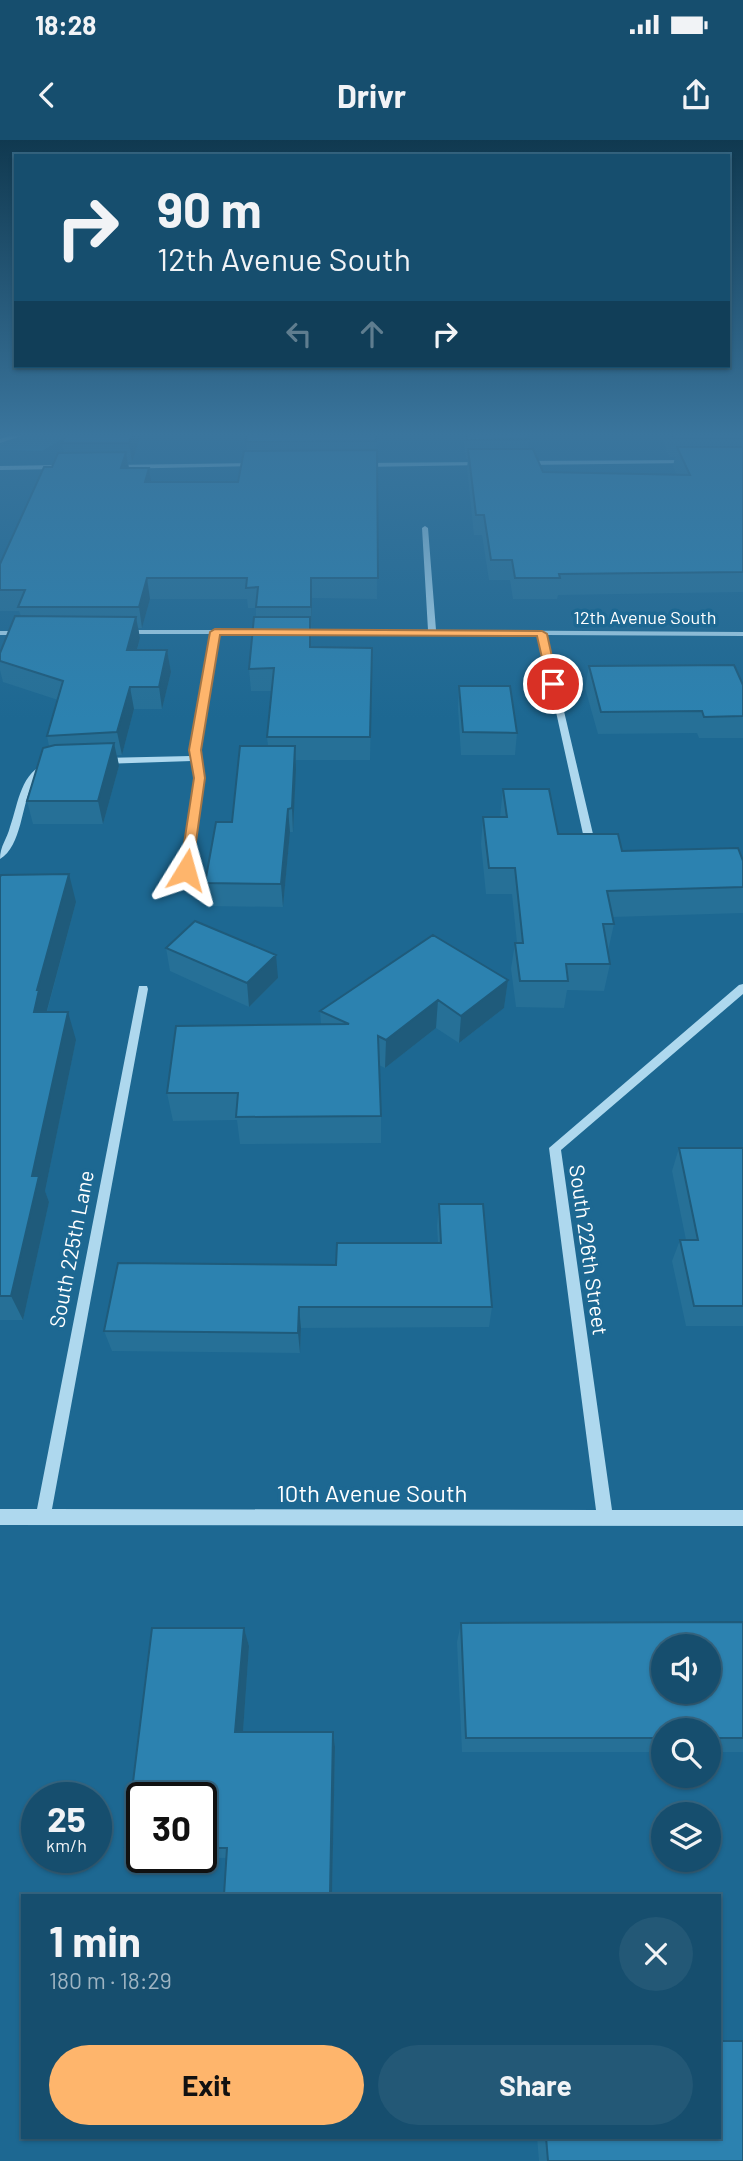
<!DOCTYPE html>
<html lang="en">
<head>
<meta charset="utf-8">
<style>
  :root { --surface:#164e6e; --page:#235876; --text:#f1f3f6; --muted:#9eb4c2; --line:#356581; --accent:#feb56c }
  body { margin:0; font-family:Barlow,sans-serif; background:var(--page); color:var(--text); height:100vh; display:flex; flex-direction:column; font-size:26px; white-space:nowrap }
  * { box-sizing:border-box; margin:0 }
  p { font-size:23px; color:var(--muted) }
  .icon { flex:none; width:38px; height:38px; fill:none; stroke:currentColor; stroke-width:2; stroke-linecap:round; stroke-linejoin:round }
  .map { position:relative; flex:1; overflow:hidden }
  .sheet { position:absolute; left:21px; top:1754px; width:700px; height:245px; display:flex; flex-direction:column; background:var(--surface); border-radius:0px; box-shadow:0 2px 5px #0004,0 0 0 2px var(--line) }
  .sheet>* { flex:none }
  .hud { position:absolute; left:14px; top:14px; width:716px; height:214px; border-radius:0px; box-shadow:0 2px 5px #0004,0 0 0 2px var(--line); background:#164e6e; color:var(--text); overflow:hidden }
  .buttons { position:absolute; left:651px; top:1494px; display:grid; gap:14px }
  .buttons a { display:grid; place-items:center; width:70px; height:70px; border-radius:50%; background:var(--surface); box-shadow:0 2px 5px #0004,0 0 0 2px var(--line); font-size:35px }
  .speed { position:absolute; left:21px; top:1642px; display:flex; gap:14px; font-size:35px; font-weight:700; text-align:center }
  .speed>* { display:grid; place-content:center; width:91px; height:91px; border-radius:50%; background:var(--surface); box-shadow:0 2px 5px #0004,0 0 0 2px var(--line); line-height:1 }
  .speed small { font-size:18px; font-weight:400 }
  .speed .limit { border:4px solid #111; border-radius:10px; background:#fff; color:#111 }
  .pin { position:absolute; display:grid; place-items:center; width:60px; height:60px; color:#fff; margin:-30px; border:4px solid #fff; border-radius:50%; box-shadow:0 2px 7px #0007 }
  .me { position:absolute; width:77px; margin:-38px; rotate:8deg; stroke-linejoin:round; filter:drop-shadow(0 0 5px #0008) }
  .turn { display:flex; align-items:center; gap:24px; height:147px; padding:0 28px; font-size:32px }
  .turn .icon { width:91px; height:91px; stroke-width:2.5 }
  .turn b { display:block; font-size:49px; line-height:60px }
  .lanes { display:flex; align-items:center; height:66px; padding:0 28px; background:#0003; justify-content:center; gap:35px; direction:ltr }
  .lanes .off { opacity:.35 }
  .round { display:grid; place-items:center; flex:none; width:74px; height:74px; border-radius:37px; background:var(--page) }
  .summary { display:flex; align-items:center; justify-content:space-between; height:119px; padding:0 28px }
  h1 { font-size:42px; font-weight:700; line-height:52px }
  .cta { display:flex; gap:14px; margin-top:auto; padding:14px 28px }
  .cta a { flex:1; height:80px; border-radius:42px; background:var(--accent); color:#111; font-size:28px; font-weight:700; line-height:80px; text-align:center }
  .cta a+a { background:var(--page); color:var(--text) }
  .status { display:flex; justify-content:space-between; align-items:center; height:49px; padding:0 35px; background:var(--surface); direction:ltr }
  .status svg { height:19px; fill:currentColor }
  header { display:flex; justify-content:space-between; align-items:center; height:91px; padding:0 28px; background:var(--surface); font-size:32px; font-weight:700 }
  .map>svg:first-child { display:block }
</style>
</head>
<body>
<div class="status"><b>18:28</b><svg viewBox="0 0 49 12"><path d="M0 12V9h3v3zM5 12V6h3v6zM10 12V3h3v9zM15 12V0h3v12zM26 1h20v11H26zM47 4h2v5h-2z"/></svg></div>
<header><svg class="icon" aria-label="back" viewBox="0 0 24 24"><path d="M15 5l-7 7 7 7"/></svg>Drivr<svg class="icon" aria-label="share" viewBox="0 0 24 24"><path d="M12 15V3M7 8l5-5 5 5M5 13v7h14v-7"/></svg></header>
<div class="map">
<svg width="743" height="2021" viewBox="0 0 743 2021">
  <rect width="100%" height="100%" fill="#1d6892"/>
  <path fill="#267eab" d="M0,295H69L42,311L0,310Z"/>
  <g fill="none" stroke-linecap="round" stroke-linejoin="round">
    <path fill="#a1d6f0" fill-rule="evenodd" d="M13,295H24L0,303V299Z"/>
    <path fill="#aed8ee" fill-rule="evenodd" d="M689,320L691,323L522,325L519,323L522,321Z
      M483,322L485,325L361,327L358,325L361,323Z
      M259,323L261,326L112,329L109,327L112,325Z
      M0,326L59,325L62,327L59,329L0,330Z
      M425,386L428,388L436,490L743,492V496L546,495L593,694L591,696L588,697L583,694L539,495L294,494L290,492L294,490H428L422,388Z
      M120,490H269L273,492L269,494H218L199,610L203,637L189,732L186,733L181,730L195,637L192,621L102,624L98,621L102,618L191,616V610L211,494H120Z
      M0,491H24L28,493L24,495H0Z
      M49,622L53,625C46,631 38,634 33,643C21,665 22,706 0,719C0,706 7,699 10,687C19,662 20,632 49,622Z
      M743,844V854L561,1010L612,1370H743V1386L0,1385V1369H37L139,846H147L148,849L52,1369L596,1370L549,1008L739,845Z"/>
  </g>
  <path fill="#267097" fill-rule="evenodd" d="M376,295L377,459L312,458L311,507L372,530L370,620H296L293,692H290L283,767L208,766L205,743L268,606L267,597L272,551H251L249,529L256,477V468H248L247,459H150L142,488H138L140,498L137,510H167L171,532L162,569H134L122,615H117L119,626L103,684H33L27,661L49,606L47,596L58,560L3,542L0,530V513L21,476L19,471H0V424L52,327L64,313L62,303L140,298L132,322H128L129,328L151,342H238L247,311L246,302Z
    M463,295H527L529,299L528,309L543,332L677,335L673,326L675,317H669L660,295H743V452L558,455L557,459H513L510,440H489L482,395H474L467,328L468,319H466Z
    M589,526L743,545V598H699L697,593L598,594L585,548Z
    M459,546L517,593L515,615H461L458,568Z
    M503,649L558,694L622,711L743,747V773L612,777L614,784L608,811L610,824L604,851L567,850L564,868L516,867L511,829L515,803H517L512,754H486L481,704L483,677H500Z
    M0,737L76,762L47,872L76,900L45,1051L49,1062L23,1180H0Z
    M166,808L278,838L249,867L170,831Z
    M508,840L504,868L459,903L436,888L385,928L379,925L381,976V1003L240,1004L237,980L173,981L167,953L321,884L320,871Z
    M679,1008H743V1186H686L672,1121L680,1100H686L672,1031Z
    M439,1064L492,1167L489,1187L301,1188L300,1213L112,1211L104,1191L336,1125L438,1103L437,1086Z
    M743,1482V1612H709V1591H663V1612H462L457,1502L461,1483Z
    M152,1488H244L249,1506L243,1592H333L335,1607L332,1755H224L226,1718L137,1717L125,1707ZM142,1657H201V1717H142Z
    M537,1997H719L743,2021H539Z"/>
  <path fill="#1f5b7b" d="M132,295H139L140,298L132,322L129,303Z
    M126,312L129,331L121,328Z
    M149,328L152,347L145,342Z
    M147,438L150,459L142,488L139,467Z
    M311,438L312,458L311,488Z
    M136,477L140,498L131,532L127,510Z
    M167,510L171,532L162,569L159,547Z
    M130,547L134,569L122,615L117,592Z
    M114,603L119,626L103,684L98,661Z
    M295,606L296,629L293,692L292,668Z
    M288,669L290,692L283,767L281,744Z
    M69,734L76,762L46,874L34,872L37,850Z
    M276,815L278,838L249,867L247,843Z
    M508,840L504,868L459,903L461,876Z
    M438,860L436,888L385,928L386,900Z
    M68,872L76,900L45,1051L49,1062L23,1180L11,1156L32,1036Z
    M299,1167L301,1188L300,1213L298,1193Z
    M244,1488L249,1506L242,1606L235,1592Z
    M333,1592L335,1607L332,1755H330Z"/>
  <path fill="#2c82b0" stroke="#1f5b7b" stroke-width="2" fill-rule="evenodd" d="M66,295H132L129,303H62Z
    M247,295H376V301L246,302Z
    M467,295H527L529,299L467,300Z
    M671,295H743V298H673Z
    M677,307H743V432L559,434L560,438H515L512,420H491L484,375H476L468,309H533L543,332L690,335Z
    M377,310L378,438H311V467H256L258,447L246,448L247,438H147L139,467H18L25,450H0V424L44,327H52L58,313L126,312L121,328H149L145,342H238L244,311Z
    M15,476L136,477L127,510H167L159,547H130L117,592L47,596L63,541L0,521V513Z
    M254,477H310V507L372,508L370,597H267L274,528L249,529Z
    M734,525L743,545V576L704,577L702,571L601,572L589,526Z
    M459,546H510L517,593L463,592Z
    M114,603L98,661H27L43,608L55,605Z
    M240,606H295L292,668L288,669L281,744L205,743L216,682H232Z
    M503,649H549L558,694H618L622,711L738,708L743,721V747L607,751L614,784H603L610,824H566L568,841H520L515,803H523L515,728H489L483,677H507Z
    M69,734L37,850H39L34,872H68L32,1036H39L11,1156H0V737L1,735Z
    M195,781L276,815L247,843L166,808Z
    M433,795L508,840L461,876L438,860L386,900L378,896L381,976L236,977L238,953H167L176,886L349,884L320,871Z
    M679,1008H743V1166H694L680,1100H698Z
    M439,1064H483L492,1167H299L298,1193L104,1191L118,1123L336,1125L337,1103H441Z
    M743,1482V1598H709V1591H663V1598H466L461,1483ZM663,1507H709V1552H663Z
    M152,1488H244L235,1592H333L330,1755H224L227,1708H201V1657H142V1707H125Z
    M719,1901H743V2021H548L546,1997H719Z"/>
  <linearGradient id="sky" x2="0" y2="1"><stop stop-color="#103950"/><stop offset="0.51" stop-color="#3a759d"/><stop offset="1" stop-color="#3a759d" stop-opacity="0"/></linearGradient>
  <rect width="743" height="578" fill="url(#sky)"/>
  <path fill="#feb56c" stroke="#a57646" stroke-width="2" d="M215,489L542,491L547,494L558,544L553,547L548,544L537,496L220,495L201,610L205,638L192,730L186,734L180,730L194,638L189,610L210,492Z"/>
  <g text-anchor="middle" stroke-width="7" stroke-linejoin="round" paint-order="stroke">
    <g font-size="18" fill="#fff" stroke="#1d6892">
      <text x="645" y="484">12th Avenue South</text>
    </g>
    <g font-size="21" fill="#fff" stroke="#1d6892">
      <text transform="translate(72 1109) rotate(-79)" y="7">South 225th Lane</text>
      <text transform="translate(588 1110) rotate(82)" y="7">South 226th Street</text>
    </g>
    <g font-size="24" fill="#fff" stroke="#1d6892">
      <text x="372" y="1362">10th Avenue South</text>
    </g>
  </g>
</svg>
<div class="buttons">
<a><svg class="icon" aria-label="sound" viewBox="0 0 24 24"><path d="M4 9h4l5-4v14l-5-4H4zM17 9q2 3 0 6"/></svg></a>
<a><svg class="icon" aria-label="search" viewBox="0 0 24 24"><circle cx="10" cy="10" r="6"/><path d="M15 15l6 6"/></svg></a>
<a><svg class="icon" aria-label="layers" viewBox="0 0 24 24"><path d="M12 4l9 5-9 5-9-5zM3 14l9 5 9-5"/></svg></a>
</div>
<div class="speed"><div>25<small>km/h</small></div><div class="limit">30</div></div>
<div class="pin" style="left:553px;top:544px;background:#d93025"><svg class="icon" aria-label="arrive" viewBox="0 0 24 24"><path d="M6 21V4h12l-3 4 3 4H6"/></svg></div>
<svg class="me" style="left:186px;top:730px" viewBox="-20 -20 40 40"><path d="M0-17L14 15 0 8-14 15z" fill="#feb56c" stroke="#fff" stroke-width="4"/></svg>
<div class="hud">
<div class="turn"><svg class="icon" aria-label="right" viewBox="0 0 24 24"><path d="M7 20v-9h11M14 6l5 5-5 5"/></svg><div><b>90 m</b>12th Avenue South</div></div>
<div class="lanes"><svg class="icon off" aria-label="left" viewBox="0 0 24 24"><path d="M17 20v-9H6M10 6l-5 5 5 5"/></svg><svg class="icon off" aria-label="ahead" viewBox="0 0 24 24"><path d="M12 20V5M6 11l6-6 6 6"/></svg><svg class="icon" aria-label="right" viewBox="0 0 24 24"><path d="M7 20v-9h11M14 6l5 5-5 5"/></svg></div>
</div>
<section class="sheet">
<div class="summary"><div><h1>1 min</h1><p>180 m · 18:29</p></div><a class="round"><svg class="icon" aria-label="close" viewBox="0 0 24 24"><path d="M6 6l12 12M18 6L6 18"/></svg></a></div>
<div class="cta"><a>Exit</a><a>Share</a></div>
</section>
</div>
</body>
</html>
